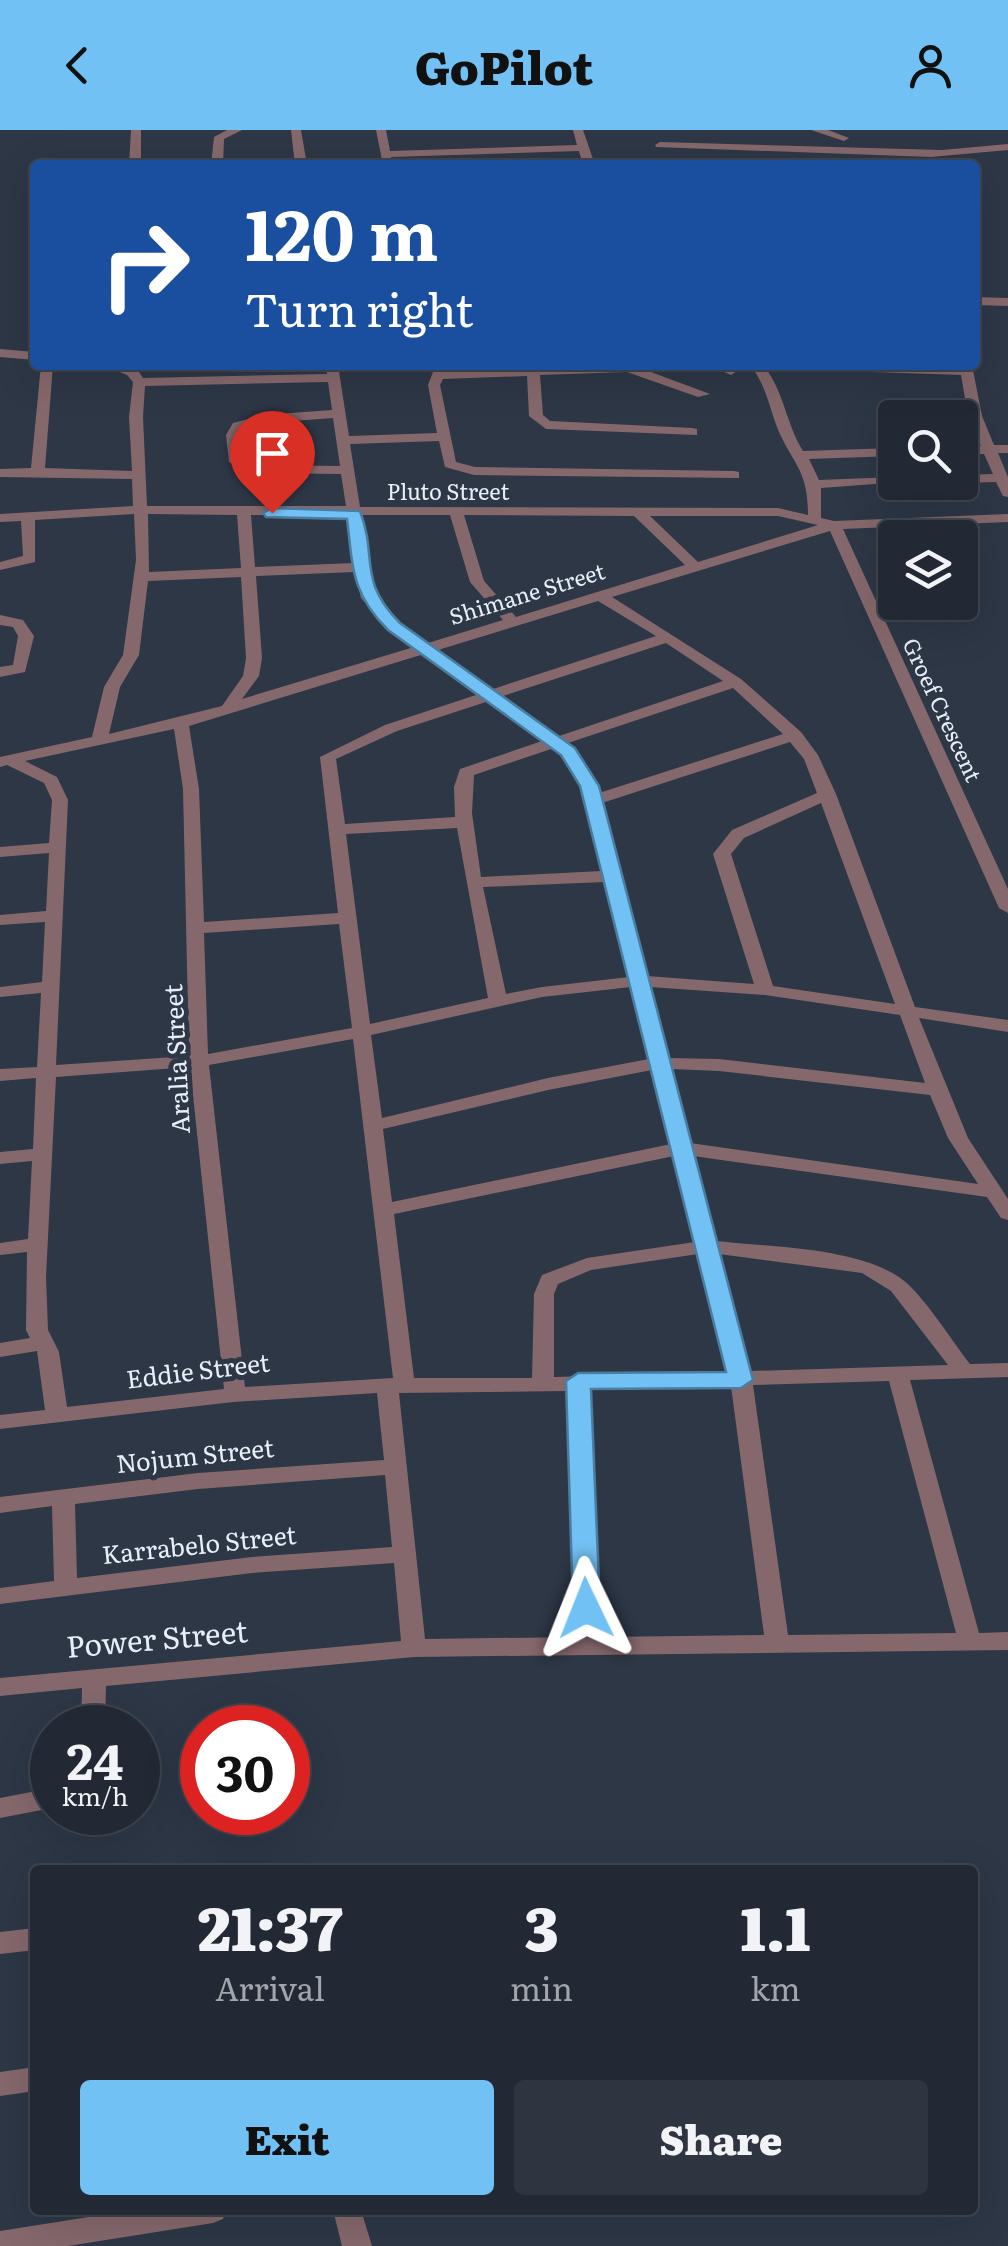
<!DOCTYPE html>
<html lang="en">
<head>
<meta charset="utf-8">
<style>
  :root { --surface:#222934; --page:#2e3540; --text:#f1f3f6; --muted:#a2a6ac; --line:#3f454f; --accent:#72c1f5 }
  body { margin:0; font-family:Literata,serif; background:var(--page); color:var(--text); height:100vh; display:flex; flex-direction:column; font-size:38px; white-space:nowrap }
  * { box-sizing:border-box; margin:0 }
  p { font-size:32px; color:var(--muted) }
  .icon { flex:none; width:55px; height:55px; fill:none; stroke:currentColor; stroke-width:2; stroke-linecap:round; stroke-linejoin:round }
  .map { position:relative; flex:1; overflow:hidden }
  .drawer { position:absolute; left:30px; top:1735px; width:948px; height:350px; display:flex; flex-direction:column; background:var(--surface); border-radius:10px; box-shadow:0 10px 40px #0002,0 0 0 2px var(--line) }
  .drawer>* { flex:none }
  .banner { position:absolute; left:30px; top:30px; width:950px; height:210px; border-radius:10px; box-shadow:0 10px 40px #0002,0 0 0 2px var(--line); background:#1a4fa0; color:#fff; overflow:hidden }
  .fabs { position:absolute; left:878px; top:270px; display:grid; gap:20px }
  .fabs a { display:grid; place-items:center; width:100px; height:100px; border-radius:10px; background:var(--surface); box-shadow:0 10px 40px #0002,0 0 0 2px var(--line); font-size:50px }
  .speed { position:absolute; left:30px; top:1575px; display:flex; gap:20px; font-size:50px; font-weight:700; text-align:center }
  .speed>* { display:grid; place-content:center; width:130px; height:130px; border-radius:50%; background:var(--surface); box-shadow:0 10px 40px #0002,0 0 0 2px var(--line); line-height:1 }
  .speed small { font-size:25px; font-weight:400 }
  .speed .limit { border:15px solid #d22; background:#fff; color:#111 }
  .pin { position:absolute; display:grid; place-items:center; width:85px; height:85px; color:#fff; margin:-102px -42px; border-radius:50% 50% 50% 0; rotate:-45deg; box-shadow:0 0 10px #0007 }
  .pin .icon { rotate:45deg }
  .me { position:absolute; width:110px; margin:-55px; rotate:358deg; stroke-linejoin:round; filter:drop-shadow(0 0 8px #0008) }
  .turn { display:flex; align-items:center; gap:35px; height:210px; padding:0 50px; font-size:45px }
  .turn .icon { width:130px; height:130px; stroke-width:2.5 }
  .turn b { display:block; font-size:70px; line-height:85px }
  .eta { display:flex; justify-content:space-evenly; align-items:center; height:170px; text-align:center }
  .eta b { font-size:60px; font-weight:800; line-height:70px }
  .primary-button { display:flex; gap:20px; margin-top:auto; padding:20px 50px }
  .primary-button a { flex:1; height:115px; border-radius:10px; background:var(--accent); color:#111; font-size:40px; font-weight:800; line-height:115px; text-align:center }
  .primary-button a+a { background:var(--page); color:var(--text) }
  header { display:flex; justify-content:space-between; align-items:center; height:130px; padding:0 50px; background:var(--accent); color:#111; font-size:45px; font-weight:800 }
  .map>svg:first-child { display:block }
</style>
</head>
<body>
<header><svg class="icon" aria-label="back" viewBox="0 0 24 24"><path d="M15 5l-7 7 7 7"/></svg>GoPilot<svg class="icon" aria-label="person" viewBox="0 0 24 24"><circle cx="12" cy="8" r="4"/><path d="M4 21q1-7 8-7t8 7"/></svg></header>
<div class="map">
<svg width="1008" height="2116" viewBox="0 0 1008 2116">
  <rect width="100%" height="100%" fill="#2d3746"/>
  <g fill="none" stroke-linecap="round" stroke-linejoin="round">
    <path fill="#85686c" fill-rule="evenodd" d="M131,0H141V35H129Z
      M227,0H242L224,9L223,35H211L214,7Z
      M291,0H301L307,35H295Z
      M376,0H386L390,21L577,15L573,0H583L595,35H583L579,21L391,27V35H383Z
      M811,0H828L849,8L844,11Z
      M660,12L942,20L1008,14V20L931,27L656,17L655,15Z
      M852,29L858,32L856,34L803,35L809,32Z
      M975,167L1008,168V176L975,175Z
      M0,219L35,222V230L0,227Z
      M41,235H53L45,338L132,341L129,287L133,252L127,245L103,235L137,239L143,248L327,244L326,235H338L349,306L437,303L428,255L433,242L632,235L710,264L698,267L627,242L540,245L543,285L550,291L692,298L697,299V305L546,299L529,286L527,246L443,249L440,255L456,332L475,337L734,341L739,342V348L474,345L445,337L439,311L350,314L360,377L778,378L808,385C808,341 795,337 779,302C769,278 767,256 750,235H763C784,260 786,294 803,321L895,318V326L809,329L819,350L895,347V352H901L821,358V388L834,391L1008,384V392L843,399L1008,759V783L999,778L830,401L612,467L741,549L801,602L818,625L836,664L915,877L1008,890V902L919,888L968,1008L1008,1069V1090L1001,1088L987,1067L693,1026L716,1111C769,1117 860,1117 903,1150C924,1166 952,1211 970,1234L1008,1233V1247L910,1250L979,1503L1008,1502V1520L414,1527L106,1556L105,1598H81L82,1558L0,1566V1548L401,1511L394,1433L252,1443L0,1474V1458L54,1451L52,1376L0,1383V1367L198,1343L384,1330L377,1263L233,1272L0,1299V1285L45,1280L37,1221L0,1227V1213L30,1208L26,1200L27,1122L0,1125V1113L28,1109L32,1031L0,1034V1022L33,1019L36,948L0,951V939L37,937L41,863L0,867V857L42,852L45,792L0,795V785L46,781L49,723L0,727V717L49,713L52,670L44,653L7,635L0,637V627L92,607L104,557L123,525L136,430L134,384L35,390V432L0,440V432L23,426L21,391L0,392V384L133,376L132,349L0,347V339L31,338ZM328,252L332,280L264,285L233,293L226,305L229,332L250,343L341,344L346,376H147L143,287L145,256ZM333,288L340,336L252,335L243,330L240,305L243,299L265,293ZM148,384L237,385L241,438L149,442ZM251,385H347L354,433L255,437ZM361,385H450L470,452L503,490L428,513L399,493L373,464ZM464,385L634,386L685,435L516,487L484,451ZM650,386H778L818,395L698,432ZM355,442L361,468L389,499L414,517L242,569L259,546L262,528L256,446ZM241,447L246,528L243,546L222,576L109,604L120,557L139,525L148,451ZM598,471L656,506L493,559L438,520ZM666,513L723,551L559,606L503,566ZM424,524L479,564L385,595L320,627L338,783L204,792L199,659L189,596ZM733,558L783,604L599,663L577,622L568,613ZM489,571L545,610L460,639L454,657L455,687L345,694L336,629L397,601ZM174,599L183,659L189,926L56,935L68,670L57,647L25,631ZM790,612L804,629L817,663L732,700L713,724L754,854L647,846L602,673ZM554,618C588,646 592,701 602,741L481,747L472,683L474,645ZM821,673L895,874L773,856L731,724L744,708ZM457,698L488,868L370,894L346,704ZM605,752L629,847L542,857L506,864L483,757ZM339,794L352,898L208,924L204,803ZM631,857L649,929L548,948L382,988L371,905L542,867ZM650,857L765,865L900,885L925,953L719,929L668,928ZM353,909L393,1248L245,1257L209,935ZM190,937L224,1259L67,1277L59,1222L48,1200L46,1147L56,947ZM671,939L719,941L930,965L948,1008L978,1054L690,1013ZM652,940L671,1014L392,1072L383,999L548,960ZM674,1026L695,1112L587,1128L542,1145L534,1164L532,1248H414L394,1084ZM698,1124L728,1242L554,1247V1164L558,1154L591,1140ZM719,1124L862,1143L891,1161L948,1235L750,1241ZM889,1251L956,1503L788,1505L753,1255ZM731,1256L764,1505L600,1507L589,1260ZM567,1261L576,1507L425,1509L399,1263ZM385,1345L392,1417L252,1427L77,1448L75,1374L198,1359Z
      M708,235H726L737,241L731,245Z
      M779,235H972L982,286L994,315H1008V323H998L1008,347V367L1003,366L996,352L960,353L957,352L960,345L993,344L984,324H960V316H981L968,286L961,245L785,239Z
      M0,485L23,490L34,506L25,542L0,547V537L13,535L18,506L13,497L0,495Z
      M52,1658V1678L0,1688V1668Z
      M35,1798V1820L0,1824V1802Z
      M35,1937V1961L0,1966V1942Z
      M133,2080H227L223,2089L213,2093L68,2116H0V2101Z
      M333,2080H361L372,2116H342Z"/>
  </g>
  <path fill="#72c1f5" stroke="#4a7d9f" stroke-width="2.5" d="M272,378L360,381C378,428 357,450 400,493L575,618L599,656L753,1250L741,1258L591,1259L600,1478L586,1488L573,1478L566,1251L578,1243L726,1242L580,656L561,625L388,500C351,463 353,438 347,389L266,387L263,383Z"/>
  <g text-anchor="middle" stroke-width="10" stroke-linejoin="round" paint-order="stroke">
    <g font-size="22" fill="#e7eef7" stroke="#2d3746">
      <text x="448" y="370">Pluto Street</text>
      <text transform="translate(527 464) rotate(-17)" y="8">Shimane Street</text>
      <text transform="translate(942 580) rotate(65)" y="8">Groef Crescent</text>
    </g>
    <g font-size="25" fill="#e7eef7" stroke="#2d3746">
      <text transform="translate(177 929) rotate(-93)" y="9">Aralia Street</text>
      <text transform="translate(198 1241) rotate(-7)" y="9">Eddie Street</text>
      <text transform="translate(195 1326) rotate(-6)" y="9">Nojum Street</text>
      <text transform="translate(199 1415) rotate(-6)" y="9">Karrabelo Street</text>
    </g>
    <g font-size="30" fill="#e7eef7" stroke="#2d3746">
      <text transform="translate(157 1510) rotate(-5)" y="10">Power Street</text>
    </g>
  </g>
</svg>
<div class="fabs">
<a><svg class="icon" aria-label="search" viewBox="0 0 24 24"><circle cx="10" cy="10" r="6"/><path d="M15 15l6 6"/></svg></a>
<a><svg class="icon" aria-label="layers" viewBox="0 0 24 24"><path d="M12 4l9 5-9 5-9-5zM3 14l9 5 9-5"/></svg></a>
</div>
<div class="speed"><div>24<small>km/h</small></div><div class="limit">30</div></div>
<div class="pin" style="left:272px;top:383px;background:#d93025"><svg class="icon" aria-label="arrive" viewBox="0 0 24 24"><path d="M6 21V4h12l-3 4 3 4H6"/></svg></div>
<svg class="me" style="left:586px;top:1478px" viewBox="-20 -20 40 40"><path d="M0-17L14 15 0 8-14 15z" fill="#72c1f5" stroke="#fff" stroke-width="4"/></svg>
<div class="banner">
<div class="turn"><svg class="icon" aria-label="right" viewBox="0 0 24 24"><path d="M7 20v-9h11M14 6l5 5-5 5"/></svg><div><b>120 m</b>Turn right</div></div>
</div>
<section class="drawer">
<div class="eta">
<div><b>21:37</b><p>Arrival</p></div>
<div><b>3</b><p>min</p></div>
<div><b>1.1</b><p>km</p></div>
</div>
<div class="primary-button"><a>Exit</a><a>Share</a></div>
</section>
</div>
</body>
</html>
